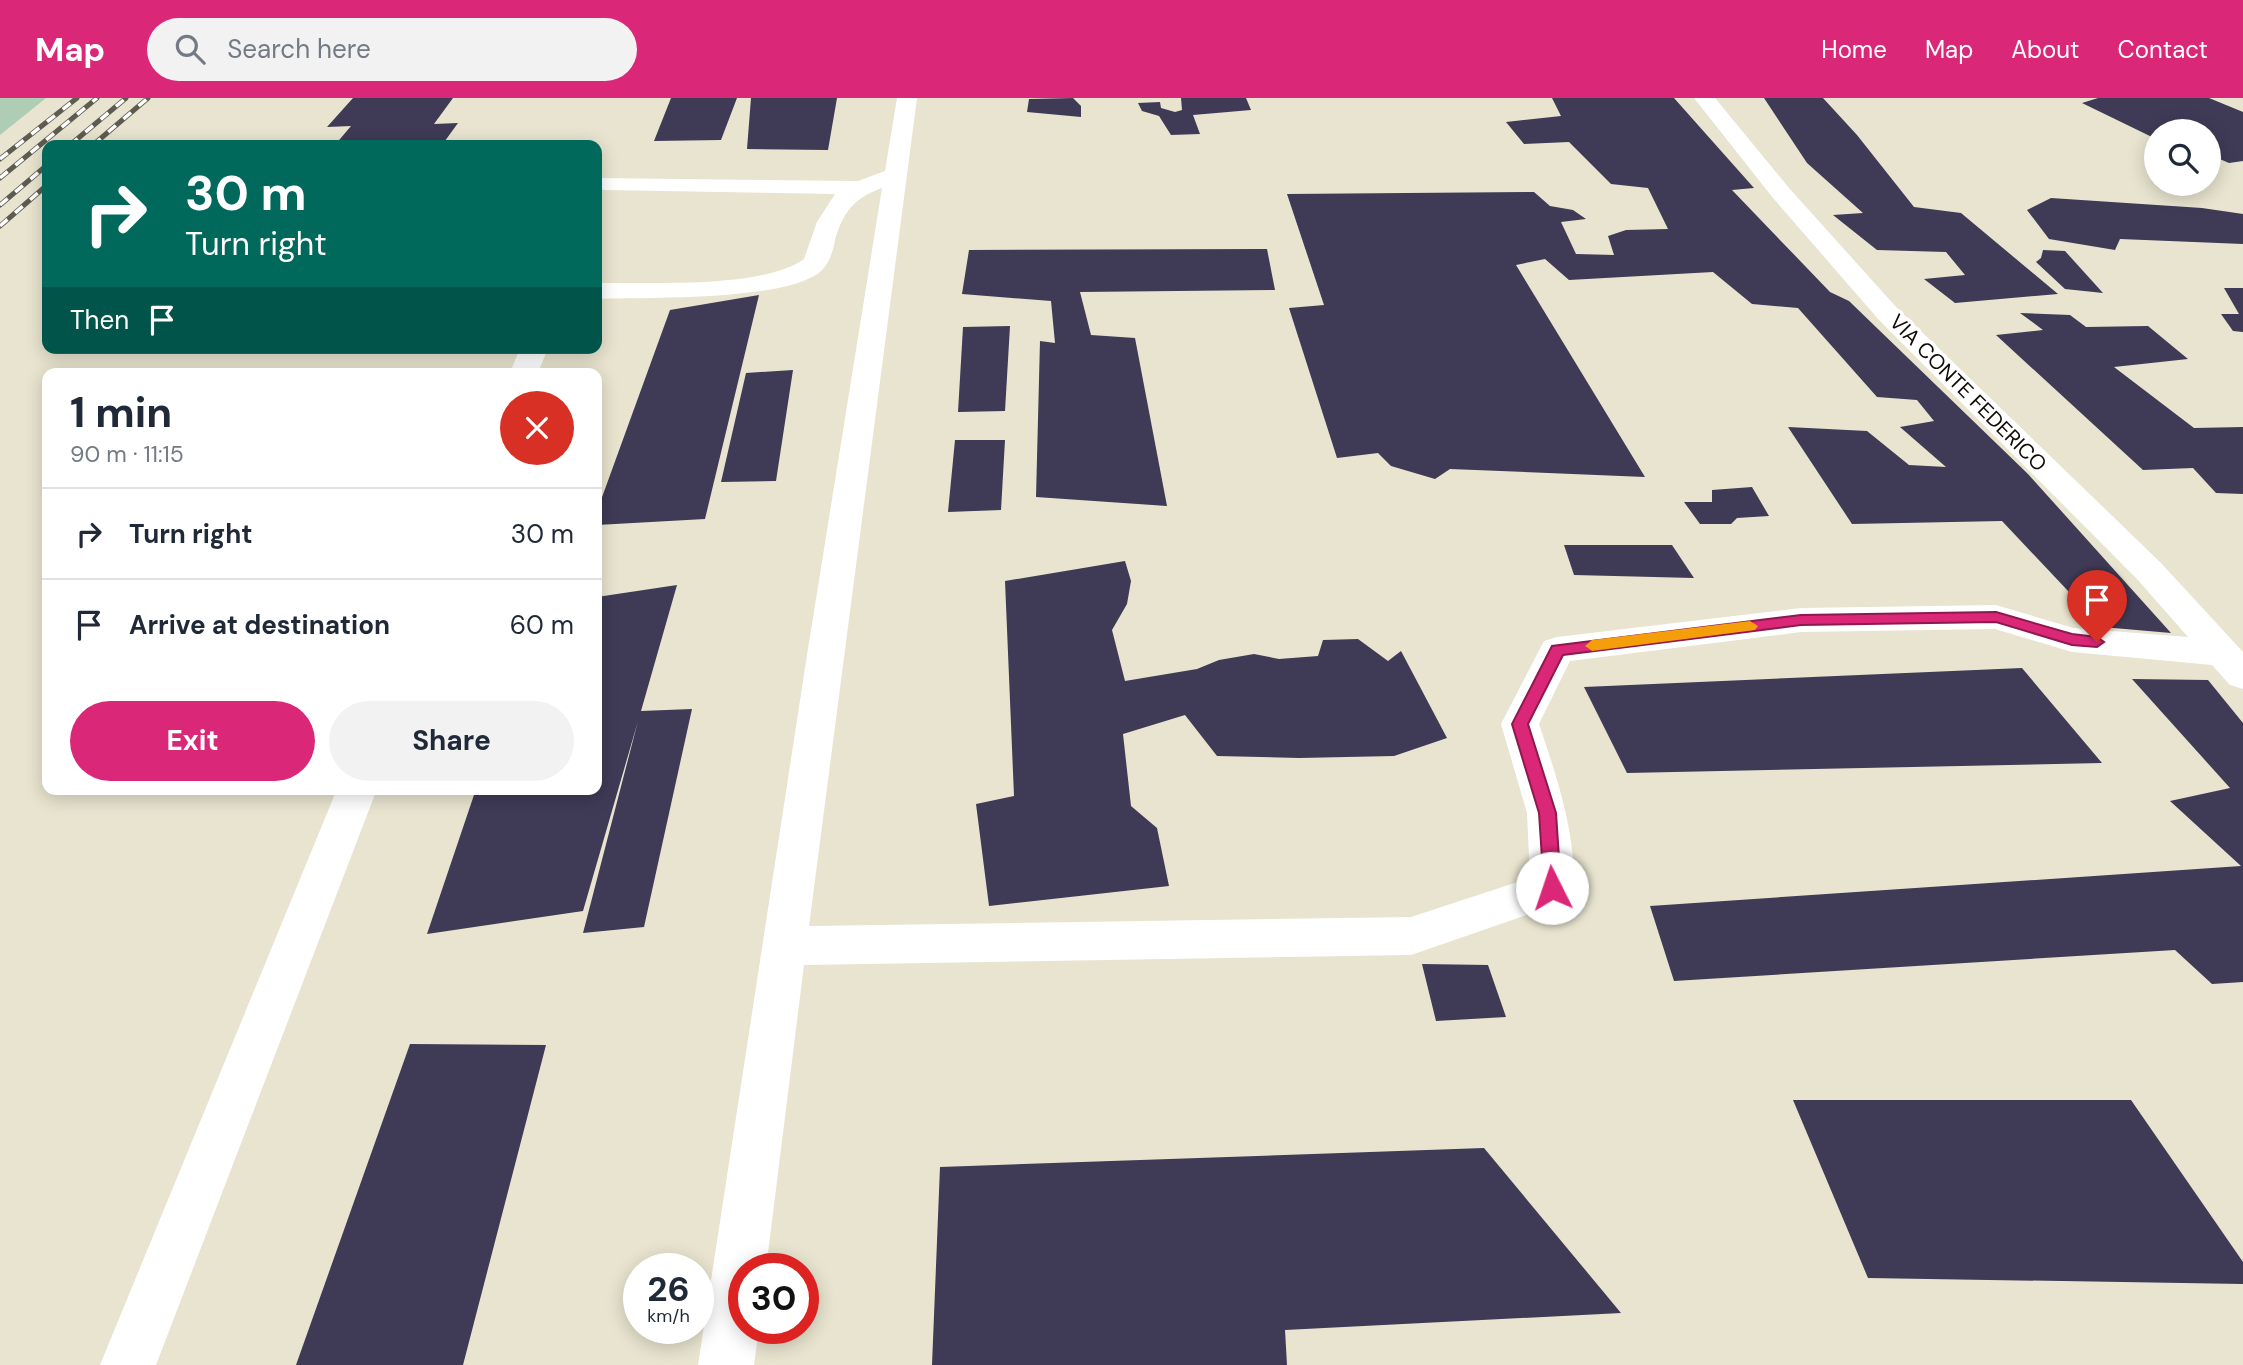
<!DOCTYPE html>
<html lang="en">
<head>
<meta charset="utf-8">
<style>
  :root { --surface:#fff; --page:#f2f2f3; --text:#1f2937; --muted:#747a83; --line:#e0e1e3; --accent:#db2777 }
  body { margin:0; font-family:"DM Sans",sans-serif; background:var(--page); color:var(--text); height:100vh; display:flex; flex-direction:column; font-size:26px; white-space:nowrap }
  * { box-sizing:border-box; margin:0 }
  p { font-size:23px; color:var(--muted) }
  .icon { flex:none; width:38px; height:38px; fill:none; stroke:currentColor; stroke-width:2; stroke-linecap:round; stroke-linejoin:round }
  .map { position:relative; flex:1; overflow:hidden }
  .drawer { position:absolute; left:42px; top:270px; width:560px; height:427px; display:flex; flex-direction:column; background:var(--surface); border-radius:14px; box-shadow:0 4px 18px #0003 }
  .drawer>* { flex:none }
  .top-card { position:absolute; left:42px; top:42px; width:560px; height:214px; border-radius:14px; box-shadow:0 4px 18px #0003; background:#00695c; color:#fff; overflow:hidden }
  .buttons { position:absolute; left:2144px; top:21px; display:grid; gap:14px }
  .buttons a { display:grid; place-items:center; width:77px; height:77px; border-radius:50%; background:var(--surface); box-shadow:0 4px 18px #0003; font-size:35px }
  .speed { position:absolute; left:623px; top:1155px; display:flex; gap:14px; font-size:35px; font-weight:700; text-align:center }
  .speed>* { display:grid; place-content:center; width:91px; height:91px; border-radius:50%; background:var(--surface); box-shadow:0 4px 18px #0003; line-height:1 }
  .speed small { font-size:18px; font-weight:400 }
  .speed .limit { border:10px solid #d22; background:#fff; color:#111 }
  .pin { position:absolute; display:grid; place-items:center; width:60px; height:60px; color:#fff; margin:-72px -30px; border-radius:50% 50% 50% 0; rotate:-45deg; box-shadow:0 0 7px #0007 }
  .pin .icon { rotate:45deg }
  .me { position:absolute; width:77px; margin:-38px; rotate:356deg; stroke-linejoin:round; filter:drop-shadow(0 0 5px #0008) }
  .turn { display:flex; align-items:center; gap:24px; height:147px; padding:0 28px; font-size:32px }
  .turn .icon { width:91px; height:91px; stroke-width:2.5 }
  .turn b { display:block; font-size:49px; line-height:60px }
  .then { display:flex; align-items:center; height:66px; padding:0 28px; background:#0003; gap:14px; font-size:26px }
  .round { display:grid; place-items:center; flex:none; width:74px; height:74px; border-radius:37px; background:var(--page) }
  .summary { display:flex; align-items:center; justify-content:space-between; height:119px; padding:0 28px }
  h1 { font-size:42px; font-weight:700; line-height:52px }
  .action { display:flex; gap:14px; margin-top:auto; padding:14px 28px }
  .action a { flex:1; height:80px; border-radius:42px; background:var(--accent); color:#fff; font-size:28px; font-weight:700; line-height:80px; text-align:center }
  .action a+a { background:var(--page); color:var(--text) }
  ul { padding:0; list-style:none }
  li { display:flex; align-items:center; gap:21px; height:91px; padding:0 28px; border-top:2px solid var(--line) }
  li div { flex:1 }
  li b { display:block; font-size:26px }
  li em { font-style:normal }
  header { display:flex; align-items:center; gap:42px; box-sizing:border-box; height:98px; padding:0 35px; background:var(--accent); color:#fff }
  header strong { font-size:33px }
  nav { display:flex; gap:38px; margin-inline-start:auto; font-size:24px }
  .search { width:490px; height:63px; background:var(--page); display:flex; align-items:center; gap:18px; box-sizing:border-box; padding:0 24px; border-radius:38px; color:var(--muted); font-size:26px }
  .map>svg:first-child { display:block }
</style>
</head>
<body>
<header>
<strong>Map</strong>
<div class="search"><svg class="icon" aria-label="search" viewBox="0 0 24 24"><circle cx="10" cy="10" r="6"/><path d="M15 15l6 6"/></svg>Search here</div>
<nav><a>Home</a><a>Map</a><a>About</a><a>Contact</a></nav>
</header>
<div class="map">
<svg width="2243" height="1267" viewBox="0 0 2243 1267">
  <rect width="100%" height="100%" fill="#e8e4cf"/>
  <path fill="#afccb5" d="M0,0H46L0,37Z"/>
  <path fill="#3f3a56" d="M353,0H453L434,26L458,25L442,47H335L351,28L327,29Z
    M671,0H737L721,42L654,43Z
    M751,0H837L828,52L747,51Z
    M1073,0L1081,8V19L1027,14L1029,1Z
    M1181,0H1246L1251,12L1193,17L1200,36L1171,37L1159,18L1142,13L1138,5L1160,4L1161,10L1175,14L1182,12Z
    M1552,0H1674L1754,90L1732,92L1830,194L1849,203L2028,376L2171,535L2102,529L2002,423L1852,426L1788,329L1867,333L1909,367L1946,369L1900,329L1934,323L1917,302L1877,299L1798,210L1752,206L1713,174L1569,182L1545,161L1516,167L1645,379L1450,371L1435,381L1391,368L1378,355L1337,360L1289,210L1324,207L1287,96L1534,94L1550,108L1573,112L1586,121L1561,124L1576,156L1614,157L1608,138L1626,132L1668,131L1648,90L1611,86L1569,44L1524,46L1506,24L1561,18Z
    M1764,0H1823L1857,37L1914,109L1961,115L2058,196L1955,205L1924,181L1965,177L1946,154L1877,152L1833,117L1863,115L1807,65Z
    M2098,0H2209L2243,14V63L2229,65L2208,56V33H2156L2154,40L2082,5Z
    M2051,100L2202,110L2243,116V146L2120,141L2115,152L2049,141L2027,112Z
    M1267,151L1275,192L1080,194L1091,237L1135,240L1167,408L1036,399L1040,243L1055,245L1051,203L962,196L969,152Z
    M2043,152L2065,153L2103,195L2065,191L2036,164L2041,160Z
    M2224,190H2243V234L2233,233L2221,216H2239Z
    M759,197L705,421L597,427V413L670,212Z
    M2020,215L2070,217L2086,229L2148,228L2188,261L2114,269L2194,330L2243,329V396L2216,395L2193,370L2143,372L1996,237L2043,232Z
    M1010,228L1005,313L958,314L963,229Z
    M793,272L776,383L721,384L746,275Z
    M955,342H1005L1001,412L948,414Z
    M1752,389L1769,418L1737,420L1731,426H1700L1684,404H1712V392Z
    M1564,447H1672L1694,480L1574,477Z
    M1125,463L1131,483L1127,506L1112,532L1125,583L1197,571L1219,562L1254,556L1279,561L1318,558L1323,542L1358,541L1388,563L1401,553L1447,640L1394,658L1299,660L1217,658L1185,617L1123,636L1131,708L1157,730L1169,788L989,808L976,706L1014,698L1005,483Z
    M677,487L641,613L692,611L644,829L583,835L638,623L583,813L427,836L476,691H597V499Z
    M2022,570L2102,665L1627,675L1584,589Z
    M2132,581L2208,582L2243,625V884L2212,886L2175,852L1674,883L1650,808L2241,768L2170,703L2230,690Z
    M1422,866L1488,867L1506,919L1436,923Z
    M410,946L546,947L463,1267H296Z
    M1793,1002H2131L2243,1164V1186L1868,1180Z
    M1484,1050L1621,1215L1285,1232L1287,1267H932L940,1069Z"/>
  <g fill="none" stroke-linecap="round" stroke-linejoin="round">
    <path fill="#fff" fill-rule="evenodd" d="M897,0H917L809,828L1411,819L1530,780L1527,715L1501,626L1544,543L1557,539L1801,510L1996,507L2073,530L2188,539L2137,481L1879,222L1773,100L1694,0H1715L1789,90L1897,210L2161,465L2243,554V591L2230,587L2212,567L2072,554L1995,531L1801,534L1570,563L1539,626C1553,668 1587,763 1567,803L1411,857L804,867L766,1171H744V1230H759L754,1267H698L807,557L882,90C854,100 843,114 835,142C833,153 830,163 823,171C793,204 643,199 597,201V185C649,184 762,191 804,161L817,124L835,96L604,92L597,90V80L858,83L885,73Z
      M520,250H548L538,275H510Z
      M337,691H377L156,1267H100Z"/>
    <defs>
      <path id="rail" d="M70,47L126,0
        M93,47L148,0
        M0,61L77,0
        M0,80L97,0
        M0,107L47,67
        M0,128L47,87"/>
    </defs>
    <use href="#rail" stroke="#5e5c50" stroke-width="5"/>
    <use href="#rail" stroke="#fff" stroke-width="3.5" stroke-dasharray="10" stroke-linecap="butt"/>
  </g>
  <path fill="#db2777" stroke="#8e194d" stroke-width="2" d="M1996,514L2072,536L2097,539L2104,544L2097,549L2072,547L1996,524L1801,527L1563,557L1528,626L1556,715L1561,790L1559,795L1552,797L1546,795L1544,790L1539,715L1512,626L1552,548L1801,517Z"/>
  <path fill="#f59e0b" d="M1750,523L1758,528L1755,532L1592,553L1585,548L1592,542Z"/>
  <g text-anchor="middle" stroke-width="7" stroke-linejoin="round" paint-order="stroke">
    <g font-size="21" fill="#0d0c06" stroke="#fff">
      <text transform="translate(1968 295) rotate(45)" y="7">VIA CONTE FEDERICO</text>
    </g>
  </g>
</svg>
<div class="buttons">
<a><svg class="icon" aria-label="search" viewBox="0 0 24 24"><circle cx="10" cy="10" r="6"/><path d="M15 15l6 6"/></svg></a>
</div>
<div class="speed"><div>26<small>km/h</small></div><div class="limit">30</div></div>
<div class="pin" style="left:2097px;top:544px;background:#d93025"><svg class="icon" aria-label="arrive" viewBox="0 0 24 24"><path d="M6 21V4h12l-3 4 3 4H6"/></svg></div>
<svg class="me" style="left:1552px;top:790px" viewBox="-20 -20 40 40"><circle r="19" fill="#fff"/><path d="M0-13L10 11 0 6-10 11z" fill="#db2777"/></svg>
<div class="top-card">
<div class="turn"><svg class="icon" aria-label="right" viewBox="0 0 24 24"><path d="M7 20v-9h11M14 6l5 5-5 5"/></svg><div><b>30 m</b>Turn right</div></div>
<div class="then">Then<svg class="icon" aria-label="arrive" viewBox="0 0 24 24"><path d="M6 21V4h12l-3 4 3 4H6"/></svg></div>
</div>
<section class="drawer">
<div class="summary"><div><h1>1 min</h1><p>90 m · 11:15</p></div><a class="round" style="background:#d93025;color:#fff"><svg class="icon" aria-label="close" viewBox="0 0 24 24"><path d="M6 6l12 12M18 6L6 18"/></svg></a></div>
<ul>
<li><svg class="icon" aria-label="right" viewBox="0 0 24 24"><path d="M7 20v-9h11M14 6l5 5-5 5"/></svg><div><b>Turn right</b></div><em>30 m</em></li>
<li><svg class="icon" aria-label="arrive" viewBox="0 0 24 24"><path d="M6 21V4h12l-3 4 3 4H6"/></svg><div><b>Arrive at destination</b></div><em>60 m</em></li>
</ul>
<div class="action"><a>Exit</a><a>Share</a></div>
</section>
</div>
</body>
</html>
